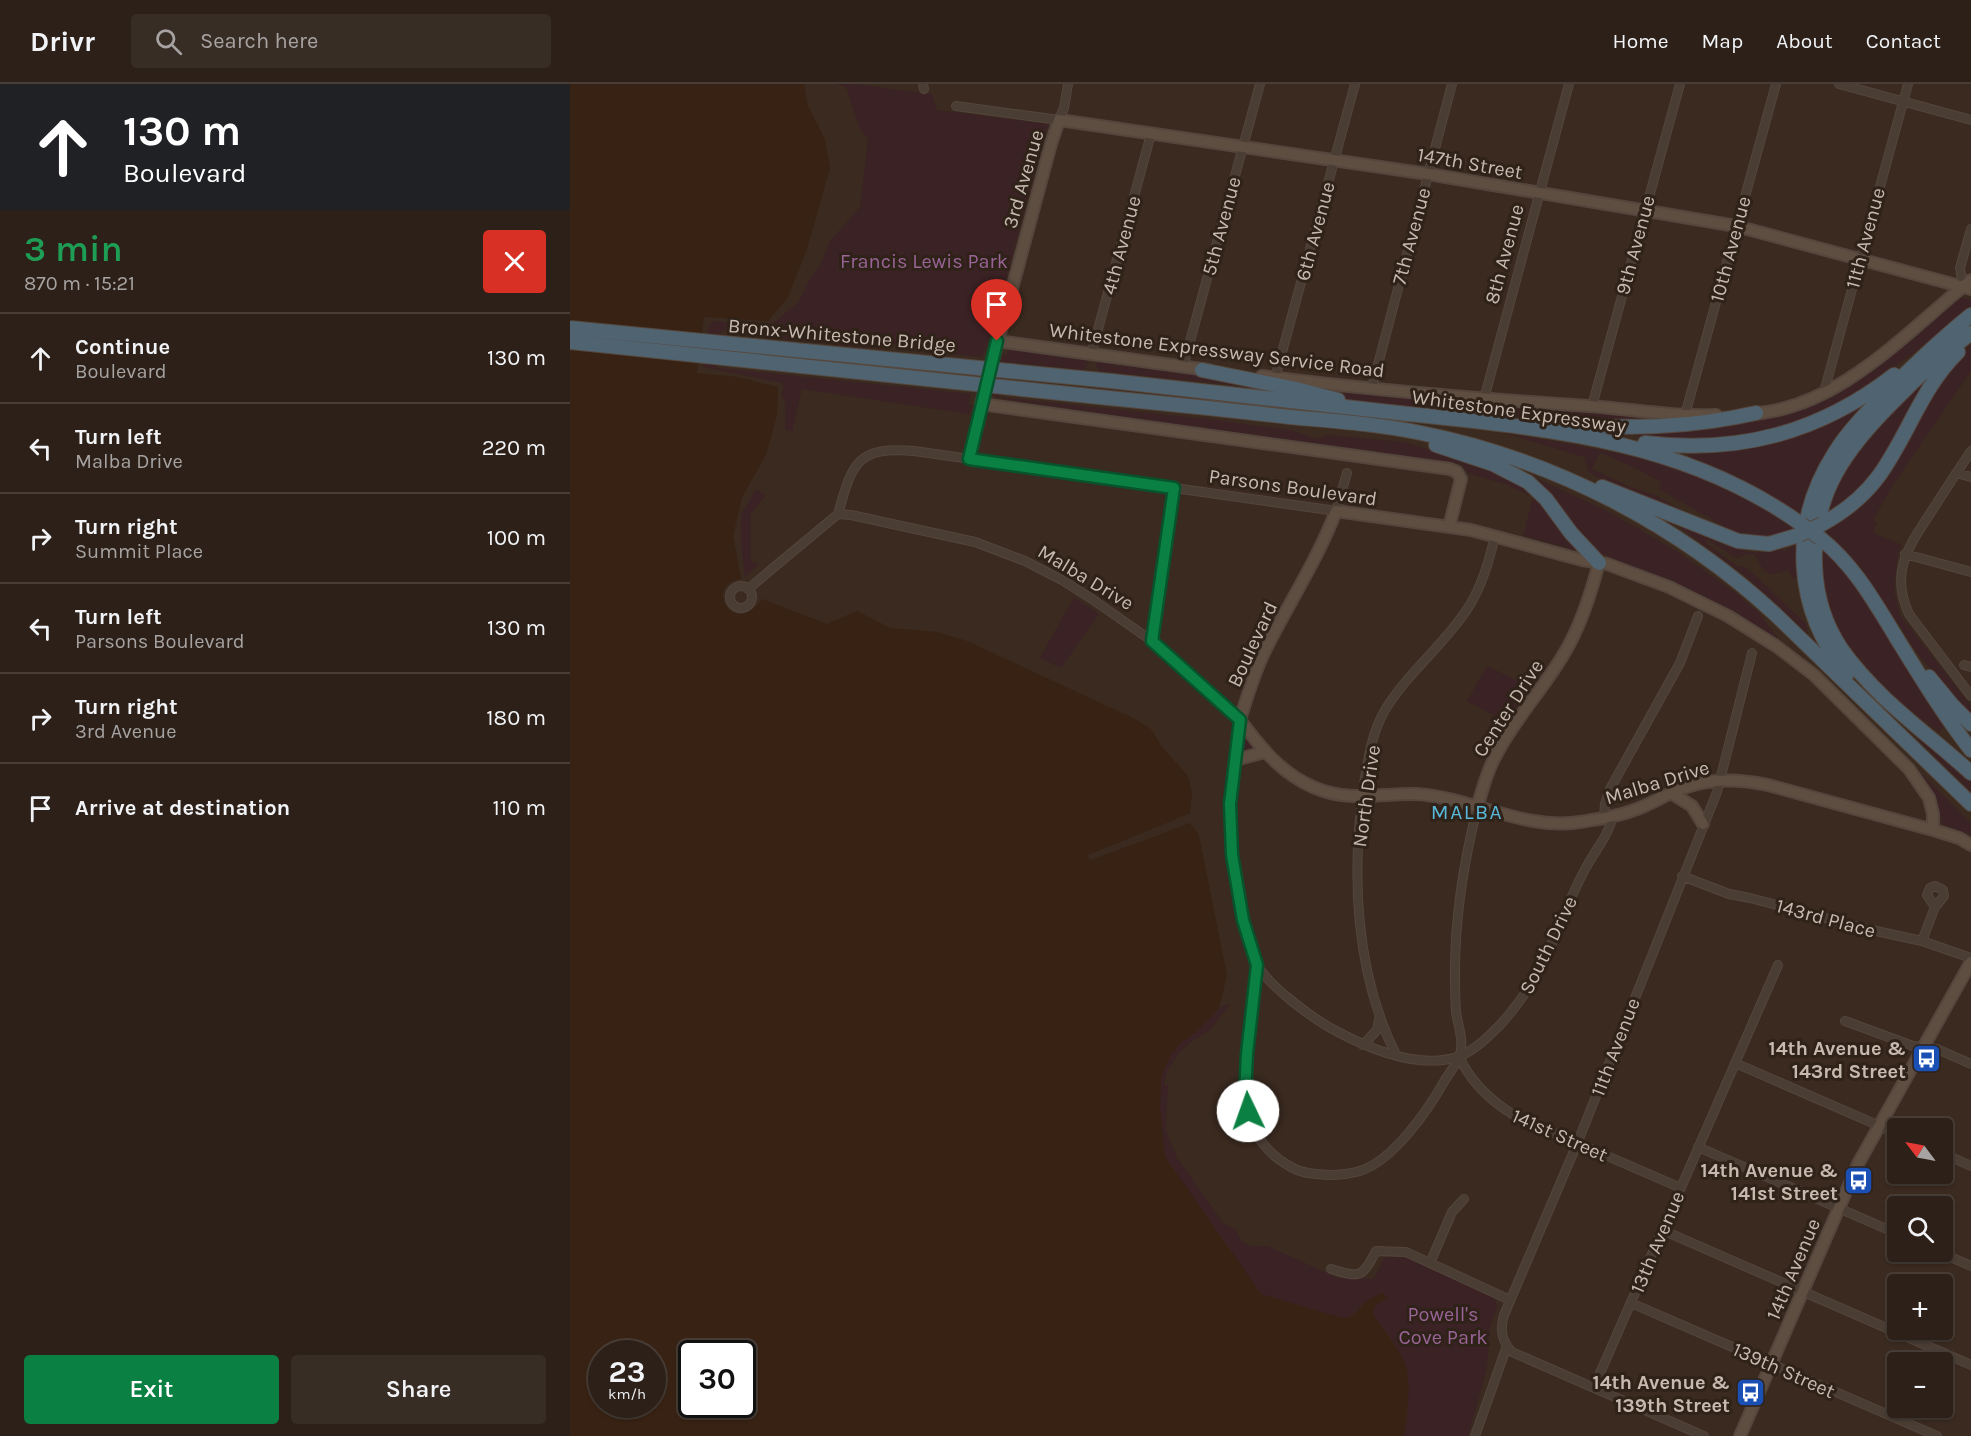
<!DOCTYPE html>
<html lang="en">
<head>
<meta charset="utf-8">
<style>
  :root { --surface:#2c2018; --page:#382d25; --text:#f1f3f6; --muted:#a6a3a2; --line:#483e37; --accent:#0b8043 }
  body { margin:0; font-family:Karla,sans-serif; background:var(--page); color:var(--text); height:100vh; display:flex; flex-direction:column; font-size:22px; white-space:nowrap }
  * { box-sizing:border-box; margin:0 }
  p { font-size:20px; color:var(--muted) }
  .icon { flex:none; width:33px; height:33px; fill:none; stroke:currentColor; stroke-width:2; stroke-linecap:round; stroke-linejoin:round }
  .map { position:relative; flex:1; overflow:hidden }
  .drawer { display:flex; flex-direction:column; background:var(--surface); width:570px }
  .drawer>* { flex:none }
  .hud { background:#202124; color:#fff; overflow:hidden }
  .needle { width:39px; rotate:302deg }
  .buttons { position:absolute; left:1317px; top:1034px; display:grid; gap:12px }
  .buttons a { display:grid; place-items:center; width:66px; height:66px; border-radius:6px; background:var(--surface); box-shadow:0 2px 4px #0004,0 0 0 2px var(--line); font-size:30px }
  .speed { position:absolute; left:18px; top:1256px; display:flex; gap:12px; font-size:30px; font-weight:700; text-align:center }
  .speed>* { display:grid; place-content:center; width:78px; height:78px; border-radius:50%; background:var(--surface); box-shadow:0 2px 4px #0004,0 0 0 2px var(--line); line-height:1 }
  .speed small { font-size:15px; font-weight:400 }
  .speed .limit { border:3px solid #111; border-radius:9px; background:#fff; color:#111 }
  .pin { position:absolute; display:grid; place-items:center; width:51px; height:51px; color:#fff; margin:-62px -26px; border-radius:50% 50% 50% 0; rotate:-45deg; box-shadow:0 0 6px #0007 }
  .pin .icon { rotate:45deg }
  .me { position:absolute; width:66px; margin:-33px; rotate:357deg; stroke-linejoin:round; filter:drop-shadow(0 0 4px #0008) }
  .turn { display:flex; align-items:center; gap:21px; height:126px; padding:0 24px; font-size:27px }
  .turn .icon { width:78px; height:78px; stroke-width:2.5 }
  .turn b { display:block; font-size:42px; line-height:51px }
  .round { display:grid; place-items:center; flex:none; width:63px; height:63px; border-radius:6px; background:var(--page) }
  .headline { display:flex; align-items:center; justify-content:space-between; height:102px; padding:0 24px }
  h1 { font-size:36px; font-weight:600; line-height:45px; color:#1e9e55 }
  .primary-button { display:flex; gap:12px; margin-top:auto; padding:12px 24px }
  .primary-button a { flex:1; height:69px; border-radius:6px; background:var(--accent); color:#fff; font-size:24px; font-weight:600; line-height:69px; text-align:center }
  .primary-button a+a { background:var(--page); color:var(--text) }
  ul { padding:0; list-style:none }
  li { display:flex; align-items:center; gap:18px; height:90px; padding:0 24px; border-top:2px solid var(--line) }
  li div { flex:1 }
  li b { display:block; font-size:22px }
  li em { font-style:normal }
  header { display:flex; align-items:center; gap:36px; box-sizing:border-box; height:84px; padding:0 30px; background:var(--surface); border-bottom:2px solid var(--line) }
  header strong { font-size:28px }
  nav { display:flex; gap:33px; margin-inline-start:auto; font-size:21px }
  .search { width:420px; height:54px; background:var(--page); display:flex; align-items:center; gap:15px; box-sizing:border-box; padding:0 21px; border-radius:6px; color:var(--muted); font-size:22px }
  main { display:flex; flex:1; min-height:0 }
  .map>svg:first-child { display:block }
</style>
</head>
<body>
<header>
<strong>Drivr</strong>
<div class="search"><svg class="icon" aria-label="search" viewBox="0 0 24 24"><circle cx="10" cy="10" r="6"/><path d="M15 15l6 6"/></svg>Search here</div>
<nav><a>Home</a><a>Map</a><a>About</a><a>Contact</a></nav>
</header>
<main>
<section class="drawer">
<div class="hud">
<div class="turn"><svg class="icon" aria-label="ahead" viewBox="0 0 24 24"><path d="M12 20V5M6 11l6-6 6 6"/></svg><div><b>130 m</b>Boulevard</div></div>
</div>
<div class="headline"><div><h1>3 min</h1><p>870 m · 15:21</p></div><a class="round" style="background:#d93025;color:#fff"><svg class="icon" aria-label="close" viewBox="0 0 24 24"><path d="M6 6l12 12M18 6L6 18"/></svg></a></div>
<ul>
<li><svg class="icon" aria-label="ahead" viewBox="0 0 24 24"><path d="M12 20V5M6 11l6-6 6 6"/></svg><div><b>Continue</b><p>Boulevard</p></div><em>130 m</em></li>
<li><svg class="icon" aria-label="left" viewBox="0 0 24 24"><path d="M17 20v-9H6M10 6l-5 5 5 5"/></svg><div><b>Turn left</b><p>Malba Drive</p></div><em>220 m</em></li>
<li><svg class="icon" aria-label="right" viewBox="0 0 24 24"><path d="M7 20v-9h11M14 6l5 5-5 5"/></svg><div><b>Turn right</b><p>Summit Place</p></div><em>100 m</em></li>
<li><svg class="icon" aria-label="left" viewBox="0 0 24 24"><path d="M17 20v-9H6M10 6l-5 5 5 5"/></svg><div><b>Turn left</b><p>Parsons Boulevard</p></div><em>130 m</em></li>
<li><svg class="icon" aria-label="right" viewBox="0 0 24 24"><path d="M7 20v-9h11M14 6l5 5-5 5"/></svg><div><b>Turn right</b><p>3rd Avenue</p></div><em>180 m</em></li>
<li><svg class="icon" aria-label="arrive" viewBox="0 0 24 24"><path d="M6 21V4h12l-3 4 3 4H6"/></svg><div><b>Arrive at destination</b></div><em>110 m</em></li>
</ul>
<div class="primary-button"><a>Exit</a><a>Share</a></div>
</section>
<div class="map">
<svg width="1401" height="1352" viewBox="0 0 1401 1352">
  <rect width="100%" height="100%" fill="#3a2a20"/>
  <path fill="#3b2224" d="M266,0H284L362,10L367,26L478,40L421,250L412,273L356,268V265L298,256L300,264L211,255V252L151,246L147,284L401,310L398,321L402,322L399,330L232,305L222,348L215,345V319L211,309L214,305L212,299L133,283L139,242L145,237L200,242L229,218L240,194L251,180L260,157L290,123L298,55L289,43L276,3Z
    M1392,214L1401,216V221C1327,283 1262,341 1162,353C1152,354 1141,357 1130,357C1097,357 1064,351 1031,346L1146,342L1200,332L1259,311L1347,250L1388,215Z
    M1401,260V287L1324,399L1303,436L1307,439L1303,449L1332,461L1328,469L1324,507L1330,531L1401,622V634L1361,589L1362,586C1345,569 1335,549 1321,529C1300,498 1277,474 1251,448L1263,441L1353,323L1378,285Z
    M442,263L519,275L515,286L438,278L429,313L645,336L721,346L748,355L759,351L832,358L905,378L954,400L971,416L1008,465L1005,466L953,452L963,413L938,401L898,389L891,380L797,369L427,314L424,311L433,270H436Z
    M533,276L675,298L682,303L529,287L526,282L528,277Z
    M1365,287L1322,364L1292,406L1253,433L1267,394L1323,322Z
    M775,307L1084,332L1105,336L1027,340L941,334L783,317L770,314Z
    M1288,324L1292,327L1232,433L1218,422L1216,424L1155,390L1124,376L1113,364H1131Z
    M934,349C1015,362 1096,375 1171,408C1191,417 1211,433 1229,445L1205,455L1174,454L1089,405L1091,398L1069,386L1030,368L1022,385L1058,402L1085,411L1149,448L1036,400L1018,387L1014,373Z
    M961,392L1039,428L1108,468L1167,510L1188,528L1209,556L1113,504L1028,468L1007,450L988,420Z
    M186,405L195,412L181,430V478L189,480L175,493L171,459V431Z
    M1105,440C1113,441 1123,447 1131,450C1156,462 1184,475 1212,465L1214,467L1227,460L1226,493L1222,494L1218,486L1201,491L1193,485L1184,470H1178L1167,474L1138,456L1136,459L1167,482L1177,484L1236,540L1238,550L1173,490Z
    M1249,462L1276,486L1295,513L1374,643L1369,648L1339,626L1303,591L1270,552L1253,519Z
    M504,513L529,530L491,584L470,574Z
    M917,582L960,603L936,638L897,617Z
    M1307,645L1401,739V751L1372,740L1365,714L1350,690Z
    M672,651L684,663L683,666L672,671L670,667Z
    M1351,653L1401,695V708L1348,656Z
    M661,919L639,947L621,958L609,969L597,987L594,1001H598L596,1046L607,1074L653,1139L666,1146L671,1157L680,1162H697L768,1194L802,1195L806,1191L814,1174L821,1172L836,1174L924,1213L927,1223L920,1243L917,1284L898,1352H834C837,1334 841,1300 836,1282C829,1264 815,1247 803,1231L804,1222L818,1213C810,1215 800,1217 793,1221C784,1226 783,1235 771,1234L691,1210L595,1073L590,1024L591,993L600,972L610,959L626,948L649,924Z"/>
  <path fill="#382213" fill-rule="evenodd" d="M0,0H234L238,22L255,55L260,84L237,165L218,213L198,237L134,233L127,289L168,293L208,303L207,331L196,371L172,413L163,452L171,495C133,499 162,557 192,515L257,540L287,527L320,544L367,548L397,557L563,634L581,645L592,663L618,692L622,710L620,729L518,772L521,776L620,739L629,751L657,891L649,924L626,948L610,959L600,972L591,993L590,1024L595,1073L691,1210L772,1234C785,1235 789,1222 799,1216C803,1213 808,1211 812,1209L818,1213L805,1222L803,1231C815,1247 829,1264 836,1282C841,1300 837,1334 834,1352H0ZM32,1269H82V1320H32ZM122,1269H172V1320H122Z"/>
  <path fill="#3a2a20" d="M623,729L621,732L536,767L621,737L620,739L520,776L518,771Z"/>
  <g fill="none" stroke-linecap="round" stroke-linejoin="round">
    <defs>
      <path id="street" d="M353,0L354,5
        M1269,0L1401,36
        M386,22L489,36L494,24L498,0
        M1393,203L1390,184L1401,145
        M521,271L581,50
        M613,283L690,0
        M705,294L785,0
        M802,303L882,0
        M1254,308L1338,0
        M914,315L999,0
        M1022,322L1110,0
        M1115,331L1206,0
        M1401,367C1388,386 1376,405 1363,425C1340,461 1319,486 1339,530L1401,612
        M399,375L411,320
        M1386,389L1401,393
        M268,430C282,379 287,362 344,367L766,427L777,389
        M1335,470L1401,488
        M160 513a11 11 0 1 1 22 0a11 11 0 1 1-22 0Z
        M178,505L268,430L281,431L405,458L455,477L492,496L522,515L582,557L670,636C667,663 663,690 661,717C657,767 667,833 686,878C696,901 746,937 768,948C802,966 851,986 890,972C905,966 918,953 929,942C967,901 981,863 1002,812C1007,801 1012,790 1018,780C1027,764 1039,750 1043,732
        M582,557L604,404
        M1394,581L1401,583
        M1034,733L1035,720L1040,705L1110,579L1128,532
        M1112,792L1159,810L1180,814L1297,845L1352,857L1401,874
        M1365,802L1373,806L1374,812L1365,823L1357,811L1360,804Z
        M1352,857L1365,823
        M687,881C681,921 666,1006 683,1042C691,1062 708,1077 727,1086C737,1090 748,1090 758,1091C768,1091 780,1090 790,1087C824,1076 858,1026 875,996C880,988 886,981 889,973C895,959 888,942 886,928C885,914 885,901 885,887C885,830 894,776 908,721
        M1275,937L1343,962L1367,965L1401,980
        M793,961L807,946L809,935
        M826,971C785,888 781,790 794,700C798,675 802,648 815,626C838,588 874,561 898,524C912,502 919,477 925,452
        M889,972C900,998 921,1017 945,1032L1111,1104
        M1165,979L1328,1050
        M1128,1063L1328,1150
        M1372,1069L1401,1082
        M1092,1146L1401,1281
        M1366,1167L1401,1182
        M860,1179L882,1128L894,1115
        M761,1185C790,1194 792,1194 806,1167L836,1168L940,1216
        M1061,1219L1367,1352
        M1024,1303L1208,881
        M905,1352L937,1262
        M1134,1352L942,1268C931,1257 930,1245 934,1231L1007,1060L1147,708L1182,569"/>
      <path id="secondary" d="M427,257L638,286
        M692,292C800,306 910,315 1019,322C1061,325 1103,333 1146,331
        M1179,330C1268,326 1336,248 1401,196
        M879,443L891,395L887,388L880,385L411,320L481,60L489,36L858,90L1166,142L1401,205
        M665,676L695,668
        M1101,709L1122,722L1133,740
        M908,721C912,706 916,691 923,677C941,640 970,609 992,573C1010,544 1020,512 1029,479
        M1363,746V730L1359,714L1339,685L1244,591L1206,562L1158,532L1099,503L1037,480L1012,476L901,446L766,427C747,477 718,520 695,567C684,589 677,613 670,636C690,663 711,689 743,703C779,719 809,709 846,710C901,713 954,747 1010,738C1028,735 1047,733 1064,726C1077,722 1088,715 1101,709C1133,694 1164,694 1198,701L1363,746L1389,754L1401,761
        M1170,1352L1288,1080L1401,878"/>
      <path id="highway" d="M1401,249C1374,269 1349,291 1326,315C1277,363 1242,409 1245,481C1246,511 1255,541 1272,566C1307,615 1357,649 1401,689
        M632,286L726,305L768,316
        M541,297C634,308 727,318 820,328C965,344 1108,352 1231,440
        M539,314C599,320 660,326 720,333C764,337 808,340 851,349C982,375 1108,440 1206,531L1401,720
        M997,342C1064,344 1120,344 1186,329
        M1075,359C1169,370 1249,349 1324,291
        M866,361L923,380L958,398L976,415L1001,449L1029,479
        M1032,403L1168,457L1199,460L1229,451
        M1252,440C1274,428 1293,413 1308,393C1338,352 1351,304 1388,268
        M1250,454C1284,481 1304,517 1326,553C1350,592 1373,630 1401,666
        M1277,590C1224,526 1219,441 1264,370C1278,347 1298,327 1317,308C1344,281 1371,255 1401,231
        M1359,593L1383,622L1401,640"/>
    </defs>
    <use href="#street" stroke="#54463d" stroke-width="10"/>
    <use href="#secondary" stroke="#54463d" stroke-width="14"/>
    <use href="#highway" stroke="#55483e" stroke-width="16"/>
    <use href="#street" stroke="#4a3d34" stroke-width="8"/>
    <use href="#secondary" stroke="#5e4e41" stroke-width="10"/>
    <use href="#highway" stroke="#506371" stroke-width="14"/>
    <defs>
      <path id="highway-bridge" d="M0,244L541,297
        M0,258L539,314
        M1231,440L1250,454
        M1229,451L1252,440"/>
    </defs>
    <use href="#highway-bridge" stroke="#55483e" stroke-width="16" stroke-linecap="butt"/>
    <use href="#highway-bridge" stroke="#506371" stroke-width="14"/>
  </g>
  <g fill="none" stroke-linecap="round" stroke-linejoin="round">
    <defs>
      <path id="route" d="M427,257L399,375L604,404L582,557L670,636L660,720L662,771L673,836L687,881L677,970L675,1011L678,1027"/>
    </defs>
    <use href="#route" stroke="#07532c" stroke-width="15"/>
    <use href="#route" stroke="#0b8043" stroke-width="10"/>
  </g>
  <defs>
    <symbol id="bus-square" viewBox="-11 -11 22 22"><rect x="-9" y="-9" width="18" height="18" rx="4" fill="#1a4fb4" stroke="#2f2219"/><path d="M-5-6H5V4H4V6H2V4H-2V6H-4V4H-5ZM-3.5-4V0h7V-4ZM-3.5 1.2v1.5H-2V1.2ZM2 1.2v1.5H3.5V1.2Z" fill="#fff"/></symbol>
  </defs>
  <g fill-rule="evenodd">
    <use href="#bus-square" x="1340" y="958" width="33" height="33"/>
    <use href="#bus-square" x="1272" y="1080" width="33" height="33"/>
    <use href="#bus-square" x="1164" y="1292" width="33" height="33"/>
  </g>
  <g text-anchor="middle" stroke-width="6" stroke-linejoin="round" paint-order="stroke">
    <g font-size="20" fill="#c7b9ae" stroke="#2f2219">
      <text transform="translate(900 79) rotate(10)" y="7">147th Street</text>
      <text transform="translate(453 95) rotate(-74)" y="7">3rd Avenue</text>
      <text transform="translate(651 142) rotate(-75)" y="7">5th Avenue</text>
      <text transform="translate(745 147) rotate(-75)" y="7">6th Avenue</text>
      <text transform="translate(841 152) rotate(-75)" y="7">7th Avenue</text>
      <text transform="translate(1295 154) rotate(-75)" y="7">11th Avenue</text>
      <text transform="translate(551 161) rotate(-75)" y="7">4th Avenue</text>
      <text transform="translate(1065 161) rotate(-75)" y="7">9th Avenue</text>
      <text transform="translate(1160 165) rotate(-75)" y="7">10th Avenue</text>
      <text transform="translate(934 170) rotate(-75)" y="7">8th Avenue</text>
      <text transform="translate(272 251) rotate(5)" y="7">Bronx-Whitestone Bridge</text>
      <text transform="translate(647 266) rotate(7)" y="7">Whitestone Expressway Service Road</text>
      <text transform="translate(949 327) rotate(8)" y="7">Whitestone Expressway</text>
      <text transform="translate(723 403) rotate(8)" y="7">Parsons Boulevard</text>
      <text transform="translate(516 493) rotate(31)" y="7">Malba Drive</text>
      <text transform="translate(682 560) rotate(-65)" y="7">Boulevard</text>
      <text transform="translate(938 624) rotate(-57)" y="7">Center Drive</text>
      <text transform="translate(1087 698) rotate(-17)" y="7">Malba Drive</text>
      <text transform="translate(796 712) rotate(-82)" y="7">North Drive</text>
      <text transform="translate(1256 834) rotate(15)" y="7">143rd Place</text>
      <text transform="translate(978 861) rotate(-64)" y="7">South Drive</text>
      <text transform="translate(1045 963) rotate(-69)" y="7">11th Avenue</text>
      <text transform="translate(990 1051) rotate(24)" y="7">141st Street</text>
      <text transform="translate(1087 1158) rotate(-67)" y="7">13th Avenue</text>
      <text transform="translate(1223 1185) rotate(-67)" y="7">14th Avenue</text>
      <text transform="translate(1214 1286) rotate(24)" y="7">139th Street</text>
    </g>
    <g font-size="20" fill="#996496" stroke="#2f2219">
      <text x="354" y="184">Francis Lewis Park</text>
      <text x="873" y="1237">Powell's<tspan x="873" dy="23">Cove Park</tspan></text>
    </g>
    <g font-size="20" font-weight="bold" fill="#c7b9ae" stroke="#2f2219" text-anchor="end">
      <text x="1336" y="971">14th Avenue &amp;<tspan x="1336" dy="23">143rd Street</tspan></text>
      <text x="1268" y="1093">14th Avenue &amp;<tspan x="1268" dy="23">141st Street</tspan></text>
      <text x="1160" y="1305">14th Avenue &amp;<tspan x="1160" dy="23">139th Street</tspan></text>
    </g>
    <g font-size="21" letter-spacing="1.5" fill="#57b8d9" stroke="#2f2219">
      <text x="897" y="735">MALBA</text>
    </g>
  </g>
</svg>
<div class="buttons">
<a><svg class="needle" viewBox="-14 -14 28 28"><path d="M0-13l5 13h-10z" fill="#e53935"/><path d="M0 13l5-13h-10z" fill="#a6a3a2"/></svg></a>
<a><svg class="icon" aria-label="search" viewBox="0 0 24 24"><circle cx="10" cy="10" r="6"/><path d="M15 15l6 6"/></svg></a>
<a>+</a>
<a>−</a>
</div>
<div class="speed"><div>23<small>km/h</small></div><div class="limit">30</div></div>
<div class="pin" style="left:427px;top:257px;background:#d93025"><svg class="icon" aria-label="arrive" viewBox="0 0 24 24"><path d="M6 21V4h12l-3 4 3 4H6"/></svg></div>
<svg class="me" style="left:678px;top:1027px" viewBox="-20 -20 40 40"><circle r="19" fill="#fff"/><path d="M0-13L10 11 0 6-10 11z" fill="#0b8043"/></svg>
</div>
</main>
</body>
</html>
